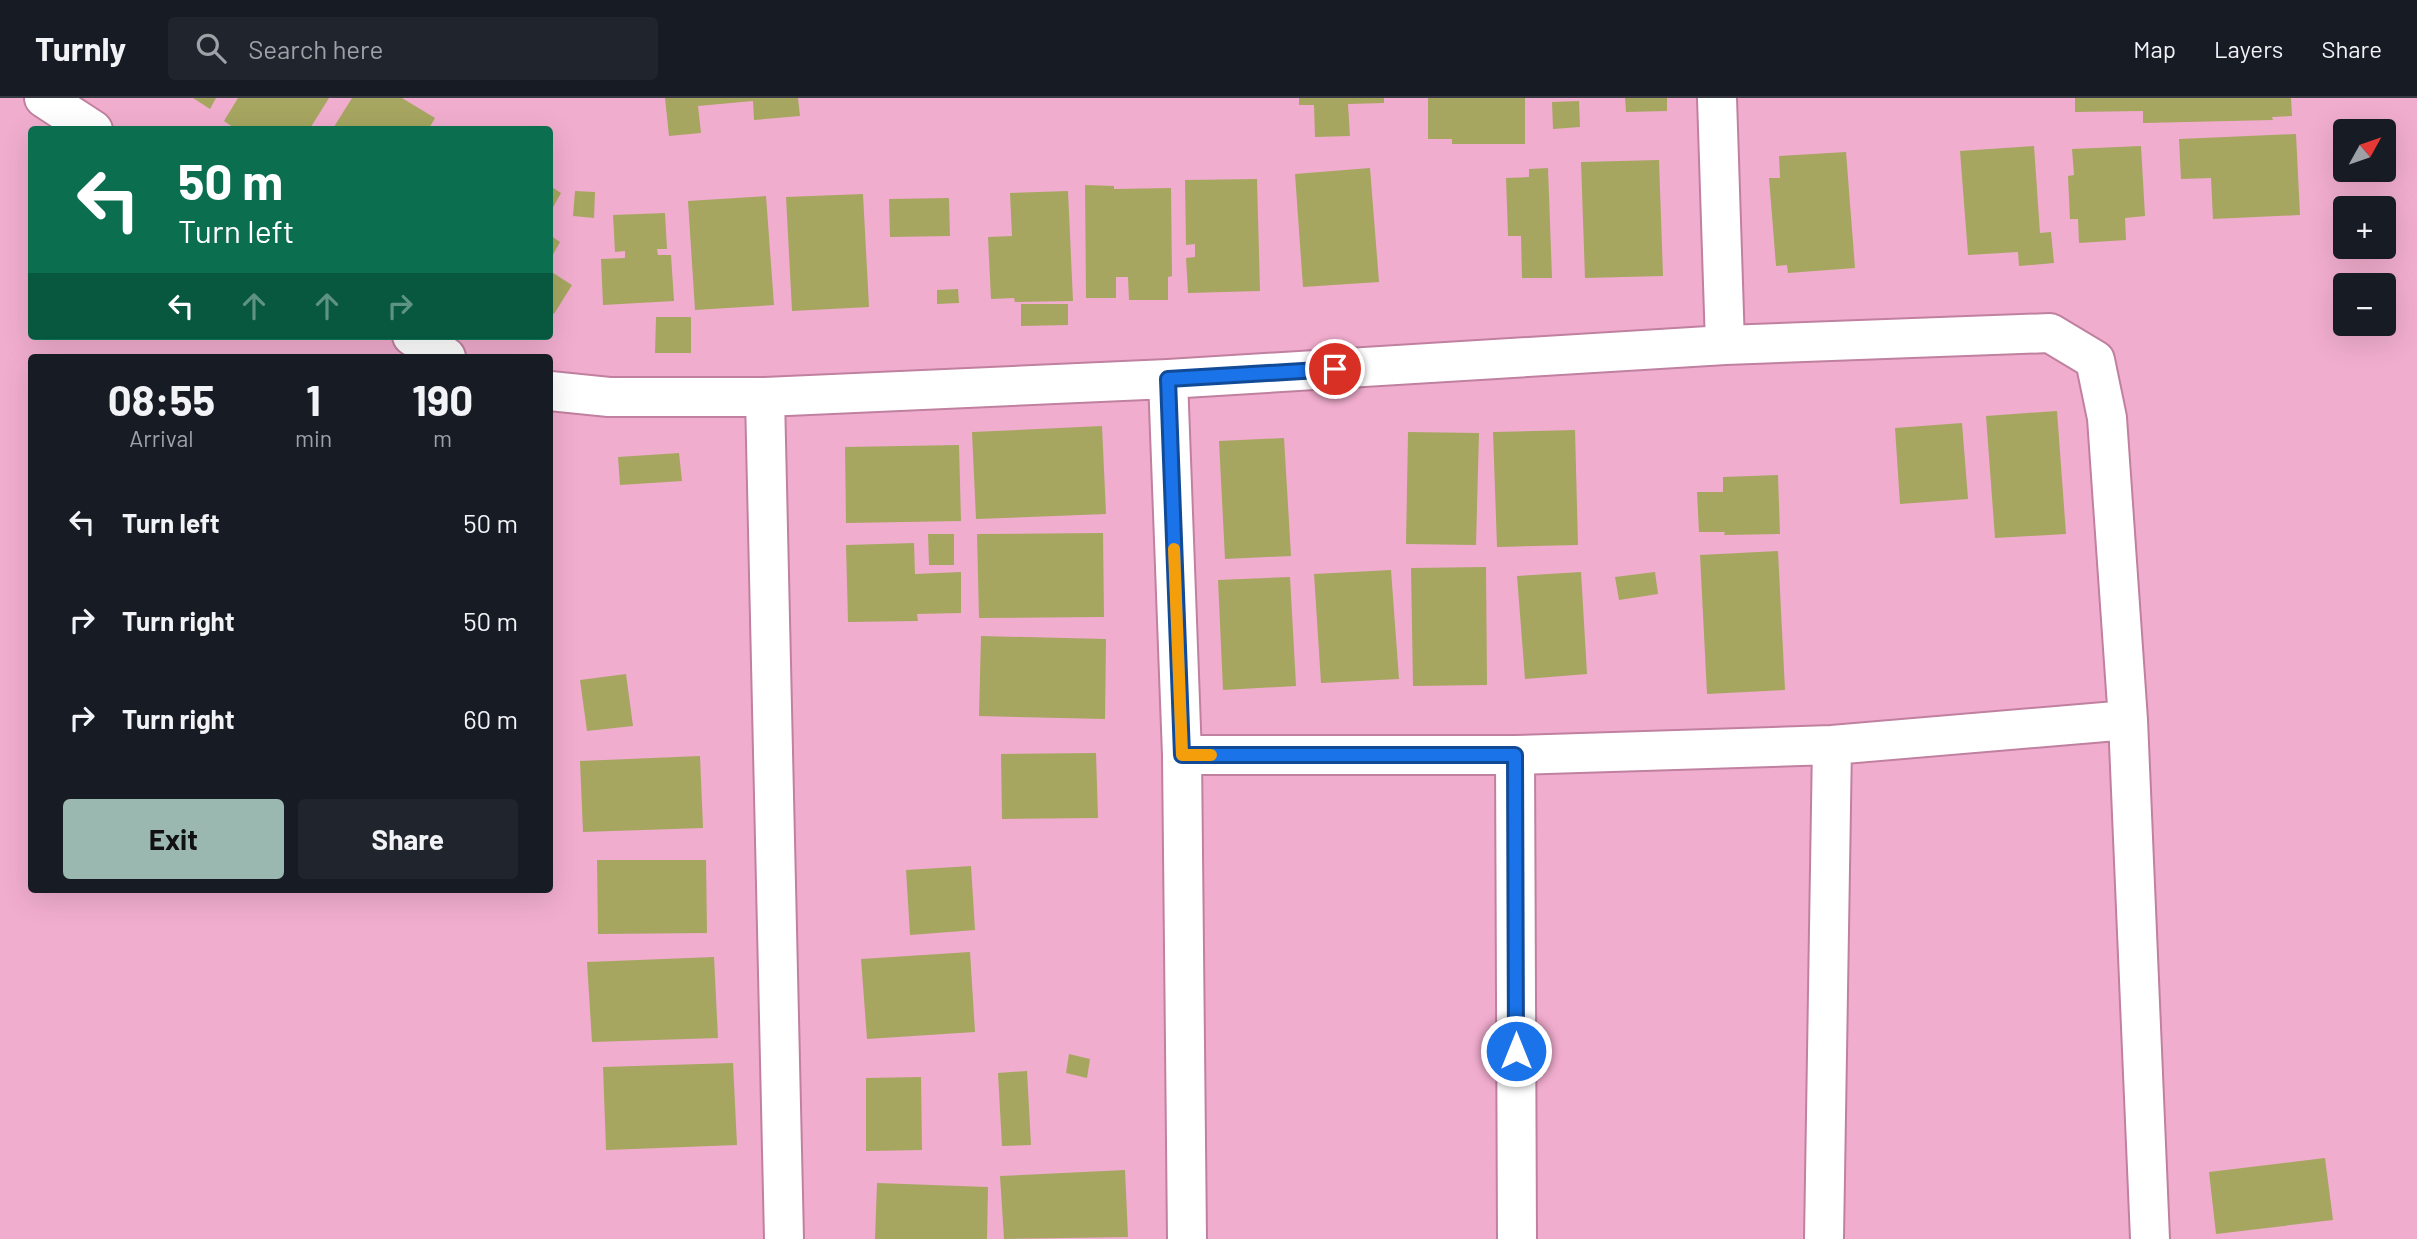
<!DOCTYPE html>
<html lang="en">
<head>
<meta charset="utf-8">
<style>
  :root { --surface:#171b24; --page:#20242c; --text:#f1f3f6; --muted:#9ea1a6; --line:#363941; --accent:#9bb8b0 }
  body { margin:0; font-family:Barlow,sans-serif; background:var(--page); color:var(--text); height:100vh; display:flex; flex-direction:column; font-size:26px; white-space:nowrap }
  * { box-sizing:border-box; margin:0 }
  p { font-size:23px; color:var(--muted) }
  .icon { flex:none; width:38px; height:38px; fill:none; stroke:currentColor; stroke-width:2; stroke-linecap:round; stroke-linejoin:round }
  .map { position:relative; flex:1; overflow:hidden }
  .details { position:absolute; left:28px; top:256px; width:525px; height:539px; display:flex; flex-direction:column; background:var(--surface); border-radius:7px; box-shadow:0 7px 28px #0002 }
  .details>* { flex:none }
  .banner { position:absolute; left:28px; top:28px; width:525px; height:214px; border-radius:7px; box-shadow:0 7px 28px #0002; background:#0b6e4f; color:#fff; overflow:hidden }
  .needle { width:46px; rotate:50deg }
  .tools { position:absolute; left:2333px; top:21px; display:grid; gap:14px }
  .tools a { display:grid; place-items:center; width:63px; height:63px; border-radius:7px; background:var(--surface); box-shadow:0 7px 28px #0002; font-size:35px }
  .pin { position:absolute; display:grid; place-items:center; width:60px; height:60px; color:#fff; margin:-30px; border:4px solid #fff; border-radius:50%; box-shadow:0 2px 7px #0007 }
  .me { position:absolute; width:77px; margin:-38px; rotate:0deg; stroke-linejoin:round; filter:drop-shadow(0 0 5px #0008) }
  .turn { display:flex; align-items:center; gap:24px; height:147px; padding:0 35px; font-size:32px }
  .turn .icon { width:91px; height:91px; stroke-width:2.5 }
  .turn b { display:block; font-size:49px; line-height:60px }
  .lanes { display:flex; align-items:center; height:66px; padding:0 35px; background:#0003; justify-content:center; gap:35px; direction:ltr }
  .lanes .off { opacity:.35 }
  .eta { display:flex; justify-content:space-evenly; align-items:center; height:119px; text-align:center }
  .eta b { font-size:42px; font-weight:700; line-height:49px }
  .button { display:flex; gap:14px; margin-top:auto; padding:14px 35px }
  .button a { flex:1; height:80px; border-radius:7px; background:var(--accent); color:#111; font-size:28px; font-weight:700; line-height:80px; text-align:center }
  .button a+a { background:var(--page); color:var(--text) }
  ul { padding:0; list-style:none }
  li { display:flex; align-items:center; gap:21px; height:98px; padding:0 35px }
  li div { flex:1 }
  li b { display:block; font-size:26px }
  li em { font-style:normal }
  header { display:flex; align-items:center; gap:42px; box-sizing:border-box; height:98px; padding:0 35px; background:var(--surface); border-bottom:2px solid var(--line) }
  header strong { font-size:33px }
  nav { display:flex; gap:38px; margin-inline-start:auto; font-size:24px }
  .search { width:490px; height:63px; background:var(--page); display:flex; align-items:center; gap:18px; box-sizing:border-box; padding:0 24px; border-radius:7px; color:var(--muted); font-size:26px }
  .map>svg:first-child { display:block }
</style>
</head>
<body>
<header>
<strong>Turnly</strong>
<div class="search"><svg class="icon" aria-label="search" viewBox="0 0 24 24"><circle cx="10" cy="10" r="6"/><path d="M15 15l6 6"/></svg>Search here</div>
<nav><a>Map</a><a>Layers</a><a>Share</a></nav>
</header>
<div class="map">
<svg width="2417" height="1141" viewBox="0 0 2417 1141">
  <rect width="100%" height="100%" fill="#f1adce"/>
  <path fill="#a6a661" d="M193,0H216L210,11Z
    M238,0H329L309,32H237L224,23Z
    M352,0H402L435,20L428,32H332Z
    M665,0H798L800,18L754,22L753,3L698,8L701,35L669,38Z
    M1299,0H1384V5L1348,6L1350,38L1315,39L1314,7H1299Z
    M1428,0H1525V46H1452V41H1428Z
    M1625,0H1667V13L1626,14Z
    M2075,0H2291L2292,18L2272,19L2273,22L2143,25V13L2075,14Z
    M1579,3L1580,29L1553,31L1552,4Z
    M2296,36L2300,117L2213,121L2211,80L2181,81L2179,41Z
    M2034,48L2040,135L2051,134L2054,165L2019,168L2018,154L1968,157L1960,53Z
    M2141,48L2145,118L2125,120L2126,142L2079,145L2078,121H2070L2068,78L2074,77L2072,51Z
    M1846,54L1855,170L1788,175L1787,167L1776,168L1769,80H1780L1779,58Z
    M1659,62L1663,178L1585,180L1581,64Z
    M1370,70L1379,184L1303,189L1295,76Z
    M1548,70L1552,180H1522L1521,138H1508L1506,80L1529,79V71Z
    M1257,81L1260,193L1188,195L1186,160L1195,159V146L1186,147L1185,82Z
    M1085,87L1114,88V91L1171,90L1172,178L1168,179V202H1129L1128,179H1116V200H1086Z
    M550,88L561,95L552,111L550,110Z
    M575,93L595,94L594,120L573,118Z
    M1068,93L1073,203L1015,204L1014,200L991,201L988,139L1012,138L1010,95Z
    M863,96L869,209L792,213L786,99Z
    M766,98L774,207L695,212L688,103Z
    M949,100L950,138L890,139L889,101Z
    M665,115L667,151H657L658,157H671L674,203L603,207L601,161L625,160V153L615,154L613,117Z
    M550,137L560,144L550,162Z
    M550,173L572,187L554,216L550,213Z
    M958,191L959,205L937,206V192Z
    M1021,206H1068V227L1021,228Z
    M656,219H691V255H655Z
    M2057,313L2066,436L1995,440L1986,318Z
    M1962,325L1968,401L1900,406L1895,330Z
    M1102,328L1106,416L976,421L972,334Z
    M1575,332L1578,447L1497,449L1493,334Z
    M1408,334L1479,335L1476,447L1406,446Z
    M1284,340L1291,458L1225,461L1219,343Z
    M959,347L961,423L846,425L845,349Z
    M679,355L682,383L620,387L618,359Z
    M1778,377L1780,436L1724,437L1725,434H1699L1697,394H1723V379Z
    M1103,435L1104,519L979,520L977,436Z
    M928,436H954V467H929Z
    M914,445L915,476L961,474V515L917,516L918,523L848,524L846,447Z
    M1778,453L1785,592L1707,596L1700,457Z
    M1486,469L1487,587L1413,588L1411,470Z
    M1391,472L1399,581L1321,585L1314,476Z
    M1581,474L1587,576L1525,581L1517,478Z
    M1655,474L1658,496L1619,502L1615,479Z
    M1290,479L1296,588L1223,592L1218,482Z
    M981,538L1106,541L1105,621L979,618Z
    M626,576L633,628L587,633L580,582Z
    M1096,655L1098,720L1002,721L1001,656Z
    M700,658L703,730L583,734L580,663Z
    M597,762H706L707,835L598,836Z
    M971,768L975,832L910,837L906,772Z
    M970,854L975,934L867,941L861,861Z
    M714,859L718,940L592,944L587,864Z
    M1069,956L1090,961L1087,980L1066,975Z
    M733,965L737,1047L606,1052L603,969Z
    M1027,973L1031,1047L1002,1048L998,975Z
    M921,979L922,1052L866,1053V980Z
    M2325,1060L2333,1122L2216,1136L2209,1074Z
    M1125,1072L1128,1139L1004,1141L1000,1078Z
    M877,1085L988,1089L987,1141H875Z"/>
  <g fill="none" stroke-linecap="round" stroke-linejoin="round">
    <defs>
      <path id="minor" d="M44,0L93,32
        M1717,0L1725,247
        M412,238L446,259
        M1168,281L1182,657L1187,1141
        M550,293L609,299H765L1168,281L1725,247L2050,235L2095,262L2107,320L2128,622L2150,1141
        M765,299L784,1141
        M1182,657H1515L1832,647L2128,622
        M1515,657L1517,1141
        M1824,1141L1832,647"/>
    </defs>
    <use href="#minor" stroke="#c080a0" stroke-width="42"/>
    <use href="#minor" stroke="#fff" stroke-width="38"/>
  </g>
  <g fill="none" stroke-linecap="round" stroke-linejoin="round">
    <defs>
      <path id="route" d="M1335,271L1168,281L1182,657H1515L1516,953"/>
    </defs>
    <use href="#route" stroke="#114b97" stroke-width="18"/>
    <use href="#route" stroke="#1a73e8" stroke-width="12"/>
    <path stroke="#f59e0b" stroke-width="12" d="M1174,451L1182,657H1211"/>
  </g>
</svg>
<div class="tools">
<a><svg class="needle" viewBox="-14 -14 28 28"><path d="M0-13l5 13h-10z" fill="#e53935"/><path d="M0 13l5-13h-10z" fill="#9ea1a6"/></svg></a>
<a>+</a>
<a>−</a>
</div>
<div class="pin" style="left:1335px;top:271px;background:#d93025"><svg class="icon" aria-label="arrive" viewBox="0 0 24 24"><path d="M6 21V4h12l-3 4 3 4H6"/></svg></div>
<svg class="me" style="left:1516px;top:953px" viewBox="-20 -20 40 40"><circle r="17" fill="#1a73e8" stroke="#fff" stroke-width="3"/><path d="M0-11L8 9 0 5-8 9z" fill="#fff"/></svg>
<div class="banner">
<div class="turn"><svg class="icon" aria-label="left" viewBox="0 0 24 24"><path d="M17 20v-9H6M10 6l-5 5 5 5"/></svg><div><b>50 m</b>Turn left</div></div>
<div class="lanes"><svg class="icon" aria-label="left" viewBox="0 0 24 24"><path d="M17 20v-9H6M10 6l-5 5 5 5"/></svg><svg class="icon off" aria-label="ahead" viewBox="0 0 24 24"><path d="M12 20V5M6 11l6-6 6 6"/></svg><svg class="icon off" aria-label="ahead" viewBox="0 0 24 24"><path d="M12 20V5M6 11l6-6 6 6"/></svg><svg class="icon off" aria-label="right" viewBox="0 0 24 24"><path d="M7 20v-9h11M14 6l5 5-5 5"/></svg></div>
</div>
<section class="details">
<div class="eta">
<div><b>08:55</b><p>Arrival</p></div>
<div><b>1</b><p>min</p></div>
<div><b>190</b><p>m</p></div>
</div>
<ul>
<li><svg class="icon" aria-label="left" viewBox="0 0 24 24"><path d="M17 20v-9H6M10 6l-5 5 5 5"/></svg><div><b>Turn left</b></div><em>50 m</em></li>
<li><svg class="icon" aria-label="right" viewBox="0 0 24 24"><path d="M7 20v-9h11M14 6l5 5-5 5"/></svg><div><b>Turn right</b></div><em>50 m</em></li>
<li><svg class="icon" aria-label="right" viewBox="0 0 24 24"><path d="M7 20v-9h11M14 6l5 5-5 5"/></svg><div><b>Turn right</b></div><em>60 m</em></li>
</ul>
<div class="button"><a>Exit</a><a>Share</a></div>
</section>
</div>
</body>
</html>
